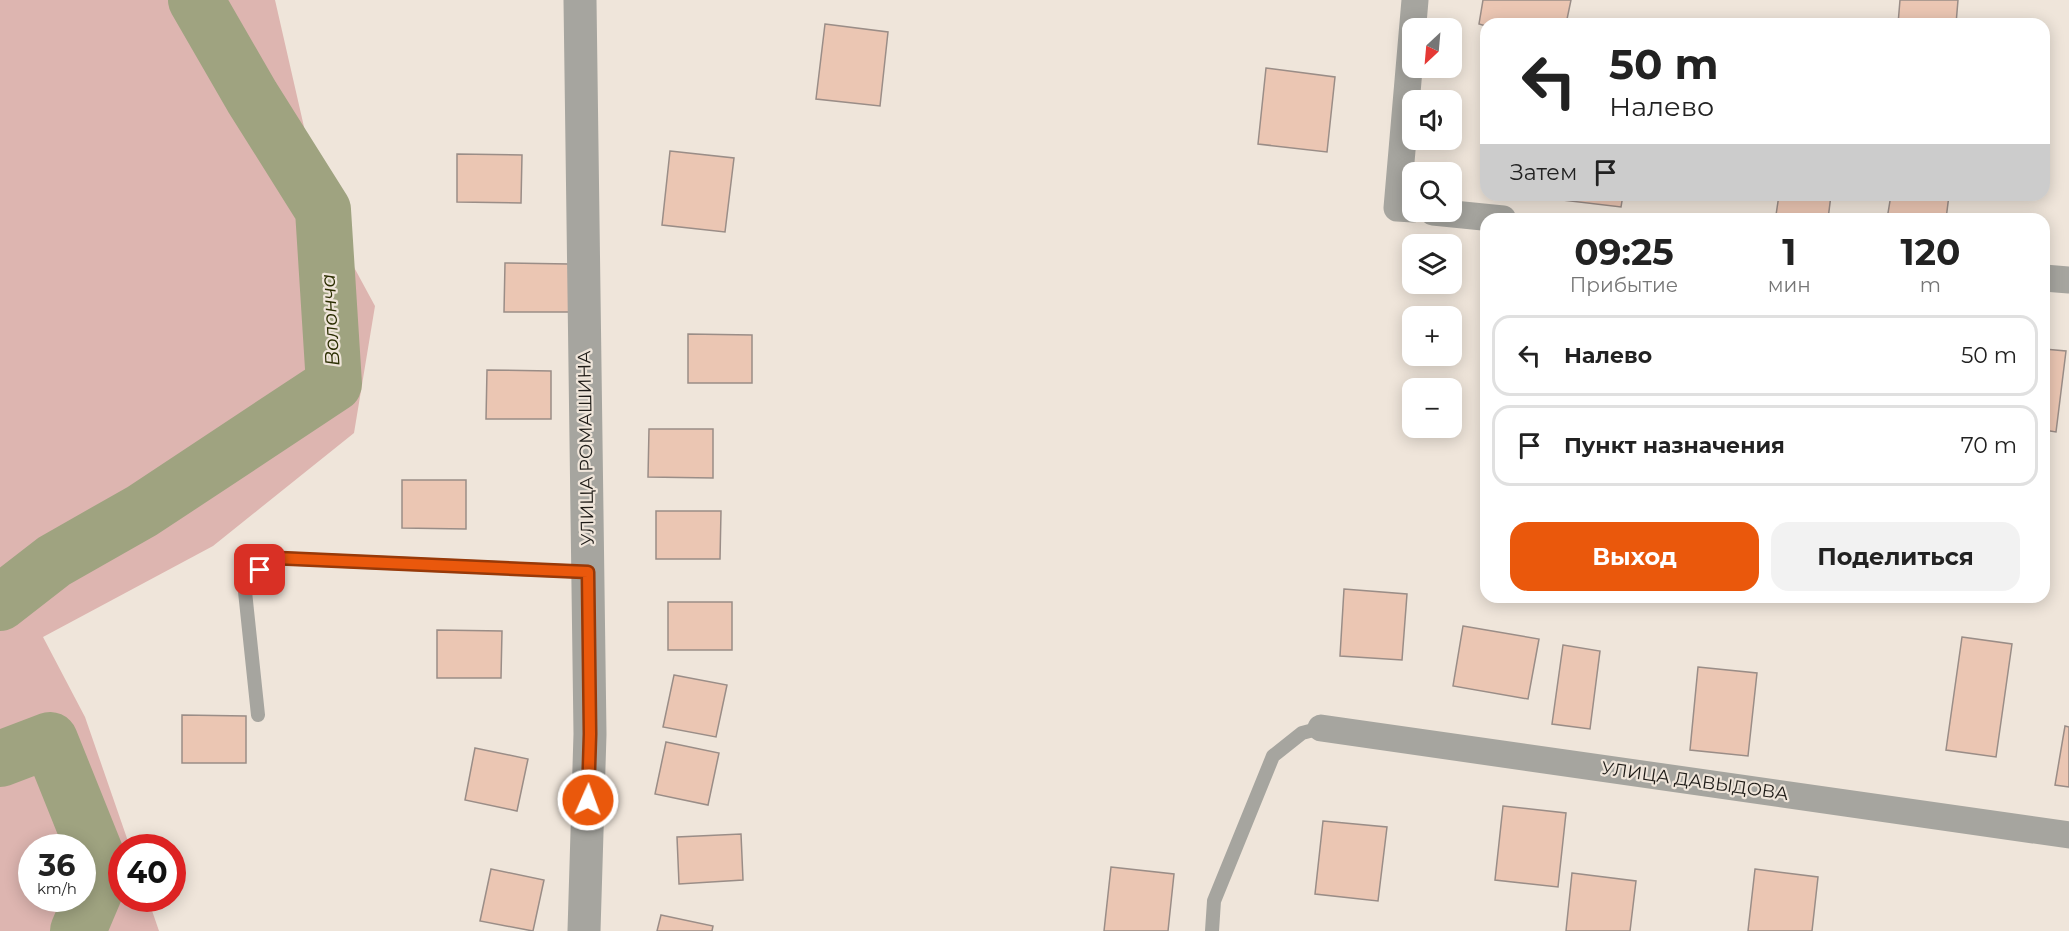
<!DOCTYPE html>
<html lang="ru">
<head>
<meta charset="utf-8">
<style>
  :root { --surface:#fff; --page:#f2f2f2; --text:#222; --muted:#767676; --line:#e0e0e0; --accent:#ea580c }
  body { margin:0; font-family:Montserrat,sans-serif; background:var(--page); color:var(--text); height:100vh; display:flex; flex-direction:column; font-size:22px; white-space:nowrap }
  * { box-sizing:border-box; margin:0 }
  p { font-size:20px; color:var(--muted) }
  .icon { flex:none; width:33px; height:33px; fill:none; stroke:currentColor; stroke-width:2; stroke-linecap:round; stroke-linejoin:round }
  .map { position:relative; flex:1; overflow:hidden }
  .details { position:absolute; left:1480px; top:213px; width:570px; height:390px; display:flex; flex-direction:column; background:var(--surface); border-radius:18px; box-shadow:0 3px 15px #0003 }
  .details>* { flex:none }
  .hud { position:absolute; left:1480px; top:18px; width:570px; height:183px; border-radius:18px; box-shadow:0 3px 15px #0003; background:#fff; color:var(--text); overflow:hidden }
  .needle { width:39px; rotate:206deg }
  .tools { position:absolute; left:1402px; top:18px; display:grid; gap:12px }
  .tools a { display:grid; place-items:center; width:60px; height:60px; border-radius:12px; background:var(--surface); box-shadow:0 3px 15px #0003; font-size:30px }
  .speed { position:absolute; left:18px; top:834px; display:flex; gap:12px; font-size:30px; font-weight:700; text-align:center }
  .speed>* { display:grid; place-content:center; width:78px; height:78px; border-radius:50%; background:var(--surface); box-shadow:0 3px 15px #0003; line-height:1 }
  .speed small { font-size:15px; font-weight:400 }
  .speed .limit { border:9px solid #d22; background:#fff; color:#111 }
  .pin { position:absolute; display:grid; place-items:center; width:51px; height:51px; color:#fff; margin:-26px; border-radius:12px; box-shadow:0 3px 9px #0006 }
  .me { position:absolute; width:66px; margin:-33px; rotate:2deg; stroke-linejoin:round; filter:drop-shadow(0 0 4px #0008) }
  .turn { display:flex; align-items:center; gap:21px; height:126px; padding:0 30px; font-size:27px }
  .turn .icon { width:78px; height:78px; stroke-width:2.5 }
  .turn b { display:block; font-size:42px; line-height:51px }
  .then { display:flex; align-items:center; height:57px; padding:0 30px; background:#0003; gap:12px; font-size:22px }
  .eta { display:flex; justify-content:space-evenly; align-items:center; height:102px; text-align:center }
  .eta b { font-size:36px; font-weight:700; line-height:42px }
  .action { display:flex; gap:12px; margin-top:auto; padding:12px 30px }
  .action a { flex:1; height:69px; border-radius:18px; background:var(--accent); color:#fff; font-size:24px; font-weight:700; line-height:69px; text-align:center }
  .action a+a { background:var(--page); color:var(--text) }
  ul { padding:0; list-style:none }
  li { display:flex; align-items:center; gap:18px; height:81px; margin:0 12px 9px; padding:0 18px; border:3px solid var(--line); border-radius:18px }
  li div { flex:1 }
  li b { display:block; font-size:22px }
  li em { font-style:normal }
  .map>svg:first-child { display:block }
</style>
</head>
<body>
<div class="map">
<svg width="2069" height="931" viewBox="0 0 2069 931">
  <rect width="100%" height="100%" fill="#efe5da"/>
  <path fill="#ddb5b0" fill-rule="evenodd" d="M0,0H275L323,210L375,306L354,433L213,546L43,637L85,717L130,847L122,848V898L148,899L159,931H0ZM32,848H82V898H32Z"/>
  <g fill="none" stroke-linecap="round" stroke-linejoin="round">
    <path stroke="#9fa380" stroke-width="56" d="M0,603L54,561L142,511L334,384L323,210L252,97L196,0
      M0,759L50,740L103,872L78,931"/>
  </g>
  <path fill="#ebc6b3" stroke="#9a8d87" stroke-width="1.5" d="M1483,0H1571L1566,24H1486V26L1479,24Z
    M1900,0H1958L1956,24H1898Z
    M825,24L888,32L880,106L816,99Z
    M1266,68L1335,77L1327,152L1258,144Z
    M670,151L734,158L725,232L662,225Z
    M457,154L522,155L521,203L457,202Z
    M1520,195H1623L1621,207Z
    M1779,195H1831L1828,219H1805L1776,215Z
    M1891,195H1949L1946,219H1887Z
    M505,263L569,264V312H504Z
    M688,334L752,335V383H688Z
    M2044,349L2066,351L2056,432L2044,430Z
    M487,370L551,371V419H486Z
    M649,429H713V478L648,477Z
    M402,480H466V529L402,528Z
    M656,511H721L720,559H656Z
    M1344,589L1407,594L1402,660L1340,656Z
    M668,602H732V650H668Z
    M1463,626L1539,639L1528,699L1453,686Z
    M437,630L502,631L501,678H437Z
    M1962,637L2012,644L1996,757L1946,750Z
    M1563,645L1600,651L1590,729L1552,724Z
    M1698,667L1757,673L1748,756L1690,750Z
    M674,675L727,685L716,737L663,727Z
    M182,715L246,716V763H182Z
    M2065,726L2069,727V787L2055,785Z
    M666,742L719,753L708,805L655,794Z
    M475,748L528,759L517,811L465,800Z
    M1503,806L1566,813L1558,887L1495,880Z
    M1323,821L1387,827L1378,901L1315,894Z
    M741,834L743,880L679,884L677,837Z
    M1111,867L1174,874L1168,931H1104Z
    M491,869L544,880L533,931L480,921Z
    M1755,869L1818,877L1812,931H1748Z
    M1572,873L1636,881L1630,931H1566Z
    M661,915L713,926L712,931H657Z"/>
  <g fill="none" stroke-linecap="round" stroke-linejoin="round">
    <path stroke="#a6a59f" stroke-width="14" d="M258,715L244,582L276,558L588,572
      M1212,931L1214,901L1273,756L1302,733L1321,728"/>
    <path stroke="#a6a59f" stroke-width="27" d="M1413,209L1397,208L1415,0
      M1433,212L1503,219
      M2044,278L2069,280
      M1321,728L2069,835"/>
    <path stroke="#a6a59f" stroke-width="33" d="M580,0L590,734L584,931"/>
  </g>
  <g fill="none" stroke-linecap="round" stroke-linejoin="round">
    <defs>
      <path id="route" d="M260,570L276,558L588,572L590,734L588,800"/>
    </defs>
    <use href="#route" stroke="#983908" stroke-width="15"/>
    <use href="#route" stroke="#ea580c" stroke-width="10"/>
  </g>
  <g text-anchor="middle" stroke-width="4.5" stroke-linejoin="round" paint-order="stroke">
    <g font-size="18" fill="#1d1a16" stroke="#efe5da">
      <text transform="translate(586 448) rotate(-91)" y="6">УЛИЦА РОМАШИНА</text>
      <text transform="translate(1695 781) rotate(8)" y="6">УЛИЦА ДАВЫДОВА</text>
    </g>
    <g font-size="20" font-style="italic" fill="#2a2d00" stroke="#efe5da">
      <text transform="translate(330 320) rotate(-93)" y="7">Волонча</text>
    </g>
  </g>
</svg>
<div class="tools">
<a><svg class="needle" viewBox="-14 -14 28 28"><path d="M0-13l5 13h-10z" fill="#e53935"/><path d="M0 13l5-13h-10z" fill="#767676"/></svg></a>
<a><svg class="icon" aria-label="sound" viewBox="0 0 24 24"><path d="M4 9h4l5-4v14l-5-4H4zM17 9q2 3 0 6"/></svg></a>
<a><svg class="icon" aria-label="search" viewBox="0 0 24 24"><circle cx="10" cy="10" r="6"/><path d="M15 15l6 6"/></svg></a>
<a><svg class="icon" aria-label="layers" viewBox="0 0 24 24"><path d="M12 4l9 5-9 5-9-5zM3 14l9 5 9-5"/></svg></a>
<a>+</a>
<a>−</a>
</div>
<div class="speed"><div>36<small>km/h</small></div><div class="limit">40</div></div>
<div class="pin" style="left:260px;top:570px;background:#d93025"><svg class="icon" aria-label="arrive" viewBox="0 0 24 24"><path d="M6 21V4h12l-3 4 3 4H6"/></svg></div>
<svg class="me" style="left:588px;top:800px" viewBox="-20 -20 40 40"><circle r="17" fill="#ea580c" stroke="#fff" stroke-width="3"/><path d="M0-11L8 9 0 5-8 9z" fill="#fff"/></svg>
<div class="hud">
<div class="turn"><svg class="icon" aria-label="left" viewBox="0 0 24 24"><path d="M17 20v-9H6M10 6l-5 5 5 5"/></svg><div><b>50 m</b>Налево</div></div>
<div class="then">Затем<svg class="icon" aria-label="arrive" viewBox="0 0 24 24"><path d="M6 21V4h12l-3 4 3 4H6"/></svg></div>
</div>
<section class="details">
<div class="eta">
<div><b>09:25</b><p>Прибытие</p></div>
<div><b>1</b><p>мин</p></div>
<div><b>120</b><p>m</p></div>
</div>
<ul>
<li><svg class="icon" aria-label="left" viewBox="0 0 24 24"><path d="M17 20v-9H6M10 6l-5 5 5 5"/></svg><div><b>Налево</b></div><em>50 m</em></li>
<li><svg class="icon" aria-label="arrive" viewBox="0 0 24 24"><path d="M6 21V4h12l-3 4 3 4H6"/></svg><div><b>Пункт назначения</b></div><em>70 m</em></li>
</ul>
<div class="action"><a>Выход</a><a>Поделиться</a></div>
</section>
</div>
</body>
</html>
